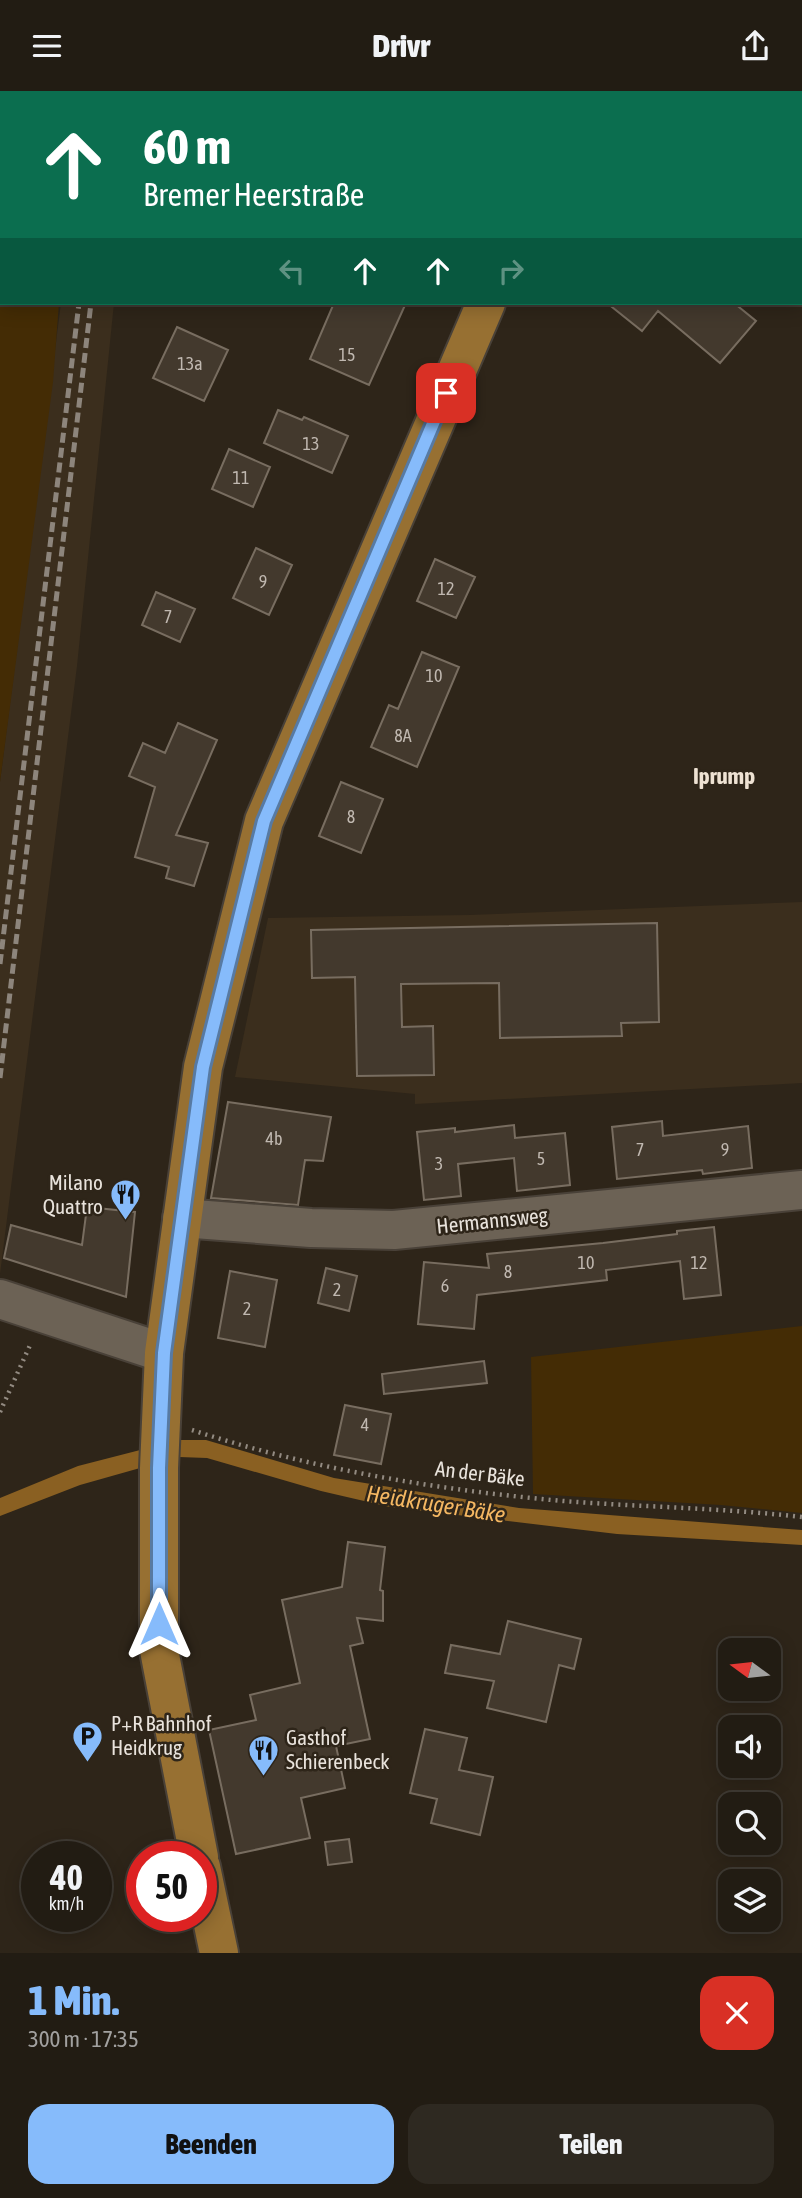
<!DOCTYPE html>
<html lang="de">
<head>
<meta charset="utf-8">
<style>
  :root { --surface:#221c13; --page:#2e2921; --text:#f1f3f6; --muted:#a2a1a0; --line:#3f3a33; --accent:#86bbfb }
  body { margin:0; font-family:"Asap Condensed",sans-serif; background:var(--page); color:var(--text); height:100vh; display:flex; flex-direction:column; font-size:26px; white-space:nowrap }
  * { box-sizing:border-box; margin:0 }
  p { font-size:23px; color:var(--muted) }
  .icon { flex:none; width:38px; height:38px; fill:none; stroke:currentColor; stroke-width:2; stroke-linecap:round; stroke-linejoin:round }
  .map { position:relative; height:1862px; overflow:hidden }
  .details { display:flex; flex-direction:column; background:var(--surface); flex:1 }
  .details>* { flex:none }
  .hud { position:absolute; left:0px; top:0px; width:803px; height:214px; box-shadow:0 4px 18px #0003,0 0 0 2px var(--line); background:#0b6e4f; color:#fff; overflow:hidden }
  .needle { width:46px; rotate:285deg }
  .controls { position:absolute; left:718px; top:1547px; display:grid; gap:14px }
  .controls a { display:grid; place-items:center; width:63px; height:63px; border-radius:14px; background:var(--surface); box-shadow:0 4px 18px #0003,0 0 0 2px var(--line); font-size:35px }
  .speed { position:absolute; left:21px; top:1750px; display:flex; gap:14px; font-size:35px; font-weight:700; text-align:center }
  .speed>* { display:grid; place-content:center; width:91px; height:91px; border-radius:50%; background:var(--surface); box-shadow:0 4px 18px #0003,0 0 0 2px var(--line); line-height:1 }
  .speed small { font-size:18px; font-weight:400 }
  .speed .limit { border:10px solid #d22; background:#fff; color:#111 }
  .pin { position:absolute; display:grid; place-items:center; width:60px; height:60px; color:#fff; margin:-30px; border-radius:14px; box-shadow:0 4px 10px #0006 }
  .me { position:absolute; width:77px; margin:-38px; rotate:0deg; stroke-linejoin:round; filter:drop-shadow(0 0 5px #0008) }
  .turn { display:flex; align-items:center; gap:24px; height:147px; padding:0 28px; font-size:32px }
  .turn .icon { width:91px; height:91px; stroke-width:2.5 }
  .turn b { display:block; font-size:49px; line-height:60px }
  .lanes { display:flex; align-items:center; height:66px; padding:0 28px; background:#0003; justify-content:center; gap:35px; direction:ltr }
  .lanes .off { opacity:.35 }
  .round { display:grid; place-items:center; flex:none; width:74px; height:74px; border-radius:21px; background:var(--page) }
  .overview { display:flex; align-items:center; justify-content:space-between; height:119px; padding:0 28px }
  h1 { font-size:42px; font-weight:800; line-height:52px; color:var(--accent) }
  .cta { display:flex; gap:14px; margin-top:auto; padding:14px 28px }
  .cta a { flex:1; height:80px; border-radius:21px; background:var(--accent); color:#111; font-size:28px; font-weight:800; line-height:80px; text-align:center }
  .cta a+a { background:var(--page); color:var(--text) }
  header { display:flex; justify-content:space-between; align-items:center; height:91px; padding:0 28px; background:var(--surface); font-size:32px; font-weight:800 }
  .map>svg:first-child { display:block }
</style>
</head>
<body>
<header><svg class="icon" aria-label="menu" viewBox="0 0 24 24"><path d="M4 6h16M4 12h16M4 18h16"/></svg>Drivr<svg class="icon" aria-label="share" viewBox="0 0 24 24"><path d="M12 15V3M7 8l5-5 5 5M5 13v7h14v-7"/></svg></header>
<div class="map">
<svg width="802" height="1862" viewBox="0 0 802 1862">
  <rect width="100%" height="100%" fill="#2e2519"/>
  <path fill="#3b2e1d" d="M61,212H114L77,575L0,1183V691Z
    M802,811V992L415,1013V1003L235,986L268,827L469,824Z"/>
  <path fill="#442c05" d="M0,7L2,212H59L53,291L0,691Z
    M802,1235V1422L721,1414L533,1403L531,1266Z"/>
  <path fill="#8a6022" d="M179,1349H206L334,1387L519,1417L802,1439V1454L617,1443L390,1416L321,1400L207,1367L179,1366L80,1394L0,1425V1407L78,1375Z"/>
  <path fill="#43392d" stroke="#786d60" stroke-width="2" d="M334,212H406L369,294L310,268Z
    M607,212H734L756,230L720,272L658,220L642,240Z
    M177,236L228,259L204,310L153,287Z
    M278,319L302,329L304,326L348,345L332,382L264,352Z
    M229,358L270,376L253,416L212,398Z
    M256,457L292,474L269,524L233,507Z
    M435,468L475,486L456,527L417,510Z
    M156,501L195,518L180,551L142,534Z
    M422,561L459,576L417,676L371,656L389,614L398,618Z
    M178,632L217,649L176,744L208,752L194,795L166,787L169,776L135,766L155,696L129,685L143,652L165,662Z
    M341,691L383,708L361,762L319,745Z
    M657,832L659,931L621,932L622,945L500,947L499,892L401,893L402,936L433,935L434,984L357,985L355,886L312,887L311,839Z
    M228,1011L331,1026L323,1070L305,1069L298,1114L211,1107Z
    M662,1030L663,1045L748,1035L752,1077L703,1083L702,1079L617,1088L612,1036Z
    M514,1034L515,1047L565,1042L570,1094L517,1100L514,1067L458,1073L461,1105L424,1109L417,1041L455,1037V1041Z
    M87,1116L135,1121L126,1206L4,1167L11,1134L82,1154Z
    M714,1136L721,1204L684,1208L680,1170L606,1179L607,1189L477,1204L474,1238L418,1233L424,1171L489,1177L487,1163L603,1152L677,1143V1140Z
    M326,1177L357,1185L349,1220L318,1212Z
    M230,1180L277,1189L265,1256L218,1247Z
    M484,1270L487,1292L384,1303L382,1283Z
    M345,1314L391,1323L381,1373L334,1364Z
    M348,1451L385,1456L380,1499L383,1500V1530L357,1527L363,1552L350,1555L370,1648L336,1655L345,1697L301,1707L310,1747L236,1763L209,1639L256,1629L250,1604L300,1592L282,1509L342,1496Z
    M508,1530L581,1548L574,1578L559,1574L546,1631L487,1617L494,1590L445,1582L451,1554L500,1563Z
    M425,1638L467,1647L459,1679L493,1686L480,1744L431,1732L437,1708L410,1702Z
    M349,1748L352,1771L328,1774L325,1751Z"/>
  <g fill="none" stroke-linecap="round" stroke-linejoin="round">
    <defs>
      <path id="minor" d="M182,1127L311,1137L394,1139L802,1099
        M0,1208L164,1262"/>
      <path id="major" d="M578,2L579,0
        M199,1766L159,1559V1377L164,1262L203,976L264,730L486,212
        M201,1776L219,1862"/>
    </defs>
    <use href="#minor" stroke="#494138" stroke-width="42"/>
    <use href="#major" stroke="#494138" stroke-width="42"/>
    <path stroke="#938b82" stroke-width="4.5" stroke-dasharray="2 5" stroke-linecap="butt" d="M0,1321L31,1252
      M192,1339C311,1378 438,1399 563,1410C642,1416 723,1417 802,1426"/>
    <use href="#minor" stroke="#6c6255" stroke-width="38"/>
    <use href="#major" stroke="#977032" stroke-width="38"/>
    <path stroke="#8d857c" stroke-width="5" stroke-dasharray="10 5" stroke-linecap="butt" d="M104,2V0
      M115,2L116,0
      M0,873L79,212
      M0,987L91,212"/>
  </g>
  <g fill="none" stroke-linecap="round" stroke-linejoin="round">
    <defs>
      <path id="route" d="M159,1533V1377L164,1262L203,976L264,730L446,302"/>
    </defs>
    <use href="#route" stroke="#577aa3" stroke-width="18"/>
    <use href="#route" stroke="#86bbfb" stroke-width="12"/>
  </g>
  <defs>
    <symbol id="restaurant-pin" viewBox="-11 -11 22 30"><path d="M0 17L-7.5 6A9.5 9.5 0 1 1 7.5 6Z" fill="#86bbfb" stroke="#2e2519"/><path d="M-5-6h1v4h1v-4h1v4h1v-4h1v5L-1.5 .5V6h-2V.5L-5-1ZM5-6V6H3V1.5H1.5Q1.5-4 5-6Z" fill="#111"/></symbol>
    <symbol id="parking-pin" viewBox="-11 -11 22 30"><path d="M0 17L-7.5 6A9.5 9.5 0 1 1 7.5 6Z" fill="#86bbfb" stroke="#2e2519"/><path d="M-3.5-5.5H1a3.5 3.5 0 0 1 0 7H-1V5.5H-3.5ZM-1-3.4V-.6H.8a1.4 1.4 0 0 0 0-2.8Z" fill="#111"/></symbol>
  </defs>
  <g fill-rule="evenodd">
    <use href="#restaurant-pin" x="108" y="1086" width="35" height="47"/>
    <use href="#parking-pin" x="70" y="1628" width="35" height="47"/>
    <use href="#restaurant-pin" x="246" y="1642" width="35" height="47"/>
  </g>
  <g text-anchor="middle" stroke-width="5" stroke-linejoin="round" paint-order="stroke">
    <g font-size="18" fill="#c0b8b0">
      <text x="347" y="270">15</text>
      <text x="190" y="279">13a</text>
      <text x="311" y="359">13</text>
      <text x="241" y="393">11</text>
      <text x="263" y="497">9</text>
      <text x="446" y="504">12</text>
      <text x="168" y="532">7</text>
      <text x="434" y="591">10</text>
      <text x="403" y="651">8A</text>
      <text x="351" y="732">8</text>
      <text x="274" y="1054">4b</text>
      <text x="640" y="1065">7</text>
      <text x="725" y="1065">9</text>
      <text x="541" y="1074">5</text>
      <text x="439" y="1079">3</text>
      <text x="586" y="1178">10</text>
      <text x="699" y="1178">12</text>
      <text x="508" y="1187">8</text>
      <text x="445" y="1201">6</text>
      <text x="337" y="1205">2</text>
      <text x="247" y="1224">2</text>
      <text x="365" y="1340">4</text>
    </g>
    <g font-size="21" fill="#e9e3dc" stroke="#2e2519" text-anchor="start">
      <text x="103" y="1099" text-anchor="end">Milano<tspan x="103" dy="24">Quattro</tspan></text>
      <text x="111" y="1640">P+R Bahnhof<tspan x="111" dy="24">Heidkrug</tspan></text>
      <text x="286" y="1654">Gasthof<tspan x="286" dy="24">Schierenbeck</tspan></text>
    </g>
    <g font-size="21" fill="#e9e3dc" stroke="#2e2519">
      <text transform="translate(492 1130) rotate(-6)" y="7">Hermannsweg</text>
      <text transform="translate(480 1383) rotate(7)" y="7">An der Bäke</text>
    </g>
    <g font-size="23" font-weight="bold" fill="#eee2d3" stroke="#2e2519">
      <text x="724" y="693">Iprump</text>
    </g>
    <g font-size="23" font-style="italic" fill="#f4b762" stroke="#2e2519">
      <text transform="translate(436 1413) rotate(9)" y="8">Heidkruger Bäke</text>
    </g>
  </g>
</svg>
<div class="controls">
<a><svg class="needle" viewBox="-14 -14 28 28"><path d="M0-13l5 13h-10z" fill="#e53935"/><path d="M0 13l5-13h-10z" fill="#a2a1a0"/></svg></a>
<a><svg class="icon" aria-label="sound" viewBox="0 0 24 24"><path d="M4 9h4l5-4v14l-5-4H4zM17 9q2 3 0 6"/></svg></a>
<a><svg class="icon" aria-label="search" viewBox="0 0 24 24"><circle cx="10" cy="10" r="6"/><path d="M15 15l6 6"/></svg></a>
<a><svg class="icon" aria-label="layers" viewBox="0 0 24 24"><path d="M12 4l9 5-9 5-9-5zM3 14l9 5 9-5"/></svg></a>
</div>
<div class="speed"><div>40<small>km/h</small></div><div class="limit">50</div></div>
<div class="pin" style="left:446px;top:302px;background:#d93025"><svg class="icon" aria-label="arrive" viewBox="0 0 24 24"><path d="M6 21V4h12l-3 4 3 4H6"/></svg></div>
<svg class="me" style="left:159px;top:1533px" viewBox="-20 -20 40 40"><path d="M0-17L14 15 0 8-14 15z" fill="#86bbfb" stroke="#fff" stroke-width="4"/></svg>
<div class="hud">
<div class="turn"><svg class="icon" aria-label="ahead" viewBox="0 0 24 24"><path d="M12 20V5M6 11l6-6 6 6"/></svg><div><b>60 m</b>Bremer Heerstraße</div></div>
<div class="lanes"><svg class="icon off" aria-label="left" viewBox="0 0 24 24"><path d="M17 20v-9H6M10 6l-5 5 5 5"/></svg><svg class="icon" aria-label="ahead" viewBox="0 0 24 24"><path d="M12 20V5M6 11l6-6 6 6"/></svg><svg class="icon" aria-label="ahead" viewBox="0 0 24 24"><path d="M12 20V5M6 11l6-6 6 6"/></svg><svg class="icon off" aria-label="right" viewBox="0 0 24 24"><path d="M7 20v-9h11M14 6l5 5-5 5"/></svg></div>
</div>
</div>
<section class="details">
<div class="overview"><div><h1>1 Min.</h1><p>300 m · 17:35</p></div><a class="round" style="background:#d93025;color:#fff"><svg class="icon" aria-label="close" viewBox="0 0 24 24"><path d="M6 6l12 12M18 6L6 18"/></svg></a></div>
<div class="cta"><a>Beenden</a><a>Teilen</a></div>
</section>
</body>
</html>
